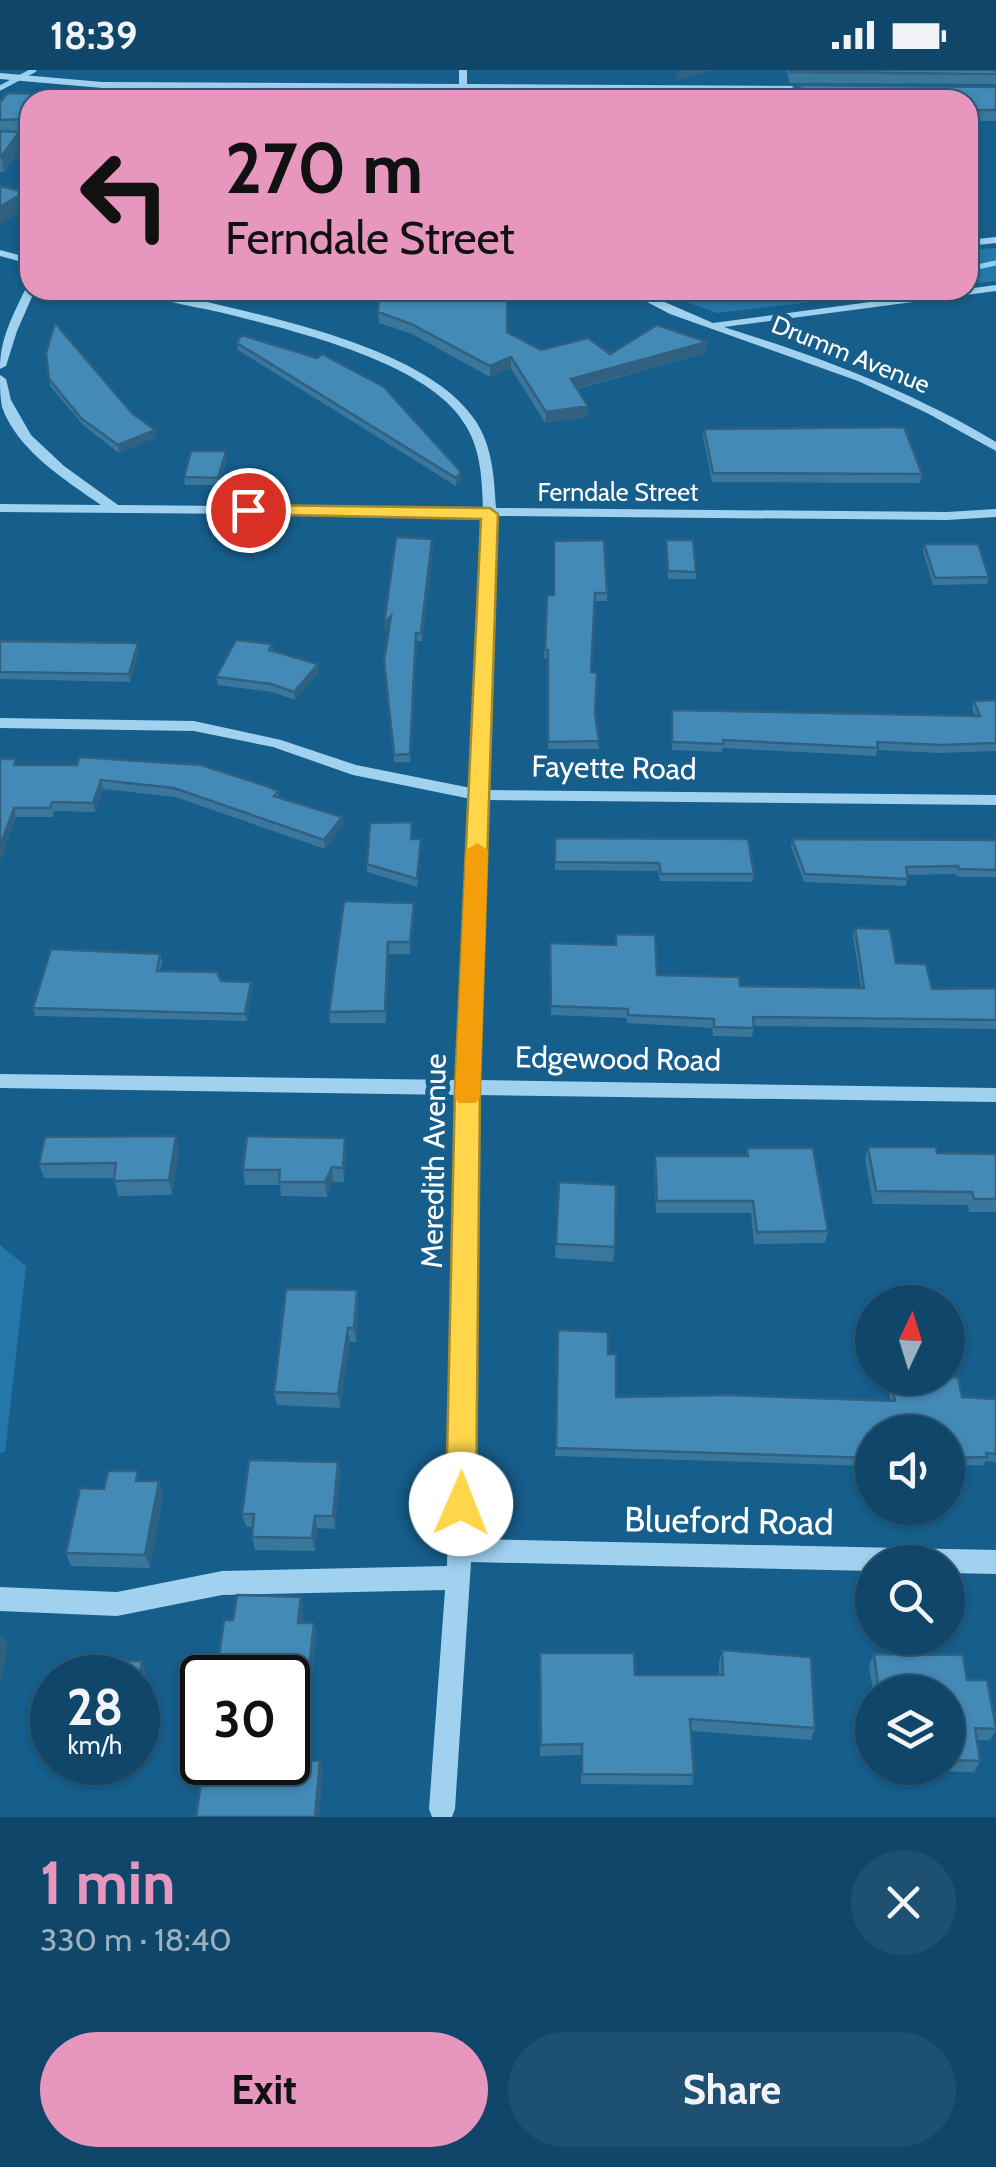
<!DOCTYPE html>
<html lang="en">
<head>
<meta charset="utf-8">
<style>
  :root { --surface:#104669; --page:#1e5071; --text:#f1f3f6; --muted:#9cb1c0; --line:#305e7d; --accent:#e797bd }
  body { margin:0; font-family:Cabin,sans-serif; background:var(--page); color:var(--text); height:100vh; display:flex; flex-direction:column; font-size:38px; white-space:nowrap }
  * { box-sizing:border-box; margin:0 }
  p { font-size:32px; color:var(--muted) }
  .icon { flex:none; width:55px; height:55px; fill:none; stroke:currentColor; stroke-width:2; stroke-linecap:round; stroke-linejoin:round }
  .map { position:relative; height:1747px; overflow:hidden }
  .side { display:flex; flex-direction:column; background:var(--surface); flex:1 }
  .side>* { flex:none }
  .guide { position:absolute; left:20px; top:20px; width:958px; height:210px; border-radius:30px; box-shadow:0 2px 8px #0004,0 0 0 2px var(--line); background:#e797bd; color:#111; overflow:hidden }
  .needle { width:65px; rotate:4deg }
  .fabs { position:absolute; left:855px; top:1215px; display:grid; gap:20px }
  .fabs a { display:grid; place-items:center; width:110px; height:110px; border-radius:50%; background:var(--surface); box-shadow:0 2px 8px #0004,0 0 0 2px var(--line); font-size:50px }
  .speed { position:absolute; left:30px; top:1585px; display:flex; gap:20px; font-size:50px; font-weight:700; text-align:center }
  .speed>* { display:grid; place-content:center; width:130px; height:130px; border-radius:50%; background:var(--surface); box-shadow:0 2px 8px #0004,0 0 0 2px var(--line); line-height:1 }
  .speed small { font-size:25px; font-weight:400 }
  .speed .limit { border:5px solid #111; border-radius:15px; background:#fff; color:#111 }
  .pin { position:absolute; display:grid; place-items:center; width:85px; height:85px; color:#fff; margin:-42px; border:5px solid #fff; border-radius:50%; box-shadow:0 2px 10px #0007 }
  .me { position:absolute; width:110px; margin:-55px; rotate:1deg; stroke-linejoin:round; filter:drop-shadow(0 0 8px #0008) }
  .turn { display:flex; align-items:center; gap:35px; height:210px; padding:0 40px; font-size:45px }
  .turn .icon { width:130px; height:130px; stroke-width:2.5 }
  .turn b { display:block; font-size:70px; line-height:85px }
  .round { display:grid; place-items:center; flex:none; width:105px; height:105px; border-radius:52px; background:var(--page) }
  .head { display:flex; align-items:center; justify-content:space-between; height:170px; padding:0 40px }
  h1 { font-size:60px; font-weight:800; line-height:75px; color:var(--accent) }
  .action { display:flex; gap:20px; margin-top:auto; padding:20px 40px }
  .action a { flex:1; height:115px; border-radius:60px; background:var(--accent); color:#111; font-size:40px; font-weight:800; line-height:115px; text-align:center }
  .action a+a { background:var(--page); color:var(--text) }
  .status { display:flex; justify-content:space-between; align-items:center; height:70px; padding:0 50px; background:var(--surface); direction:ltr }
  .status svg { height:28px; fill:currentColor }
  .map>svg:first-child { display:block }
</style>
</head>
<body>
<div class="status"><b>18:39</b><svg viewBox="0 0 49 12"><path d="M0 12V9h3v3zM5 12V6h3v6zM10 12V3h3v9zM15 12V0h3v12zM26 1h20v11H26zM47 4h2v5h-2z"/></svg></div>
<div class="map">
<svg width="996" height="1747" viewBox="0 0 996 1747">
  <rect width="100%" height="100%" fill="#165e8c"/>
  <path fill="#2677a9" d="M996,178V211L968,214V180Z
    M652,220H916L717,243Z
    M0,1175L26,1196L5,1382L0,1383Z"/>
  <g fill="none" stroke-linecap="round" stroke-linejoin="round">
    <path stroke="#93cff2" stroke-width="5" d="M0,18L34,0
      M968,199L996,193"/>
    <path stroke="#93cff2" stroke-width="8" d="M680,220H726
      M799,220H810"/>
    <path fill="#a0d1ef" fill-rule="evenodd" d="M459,0H467V14L816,16L820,19L816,22L467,20V30H459V20L102,18L0,9V3L102,12L459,14Z
      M0,67H30V73H0Z
      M996,167V173L968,176V170Z
      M0,180L30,188V194L0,186Z
      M996,215V221L724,257C819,287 910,320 996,372V381L927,343L858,311L670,244L624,220H637L713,253Z
      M30,217V220H35L17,261L6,296L0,299C0,269 12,247 25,220Z
      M138,220H156C243,242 424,272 475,350C493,377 494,408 496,438L947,442L996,439V447L947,450L496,446L487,720L996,725V735L487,730L477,1010L996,1018V1032L476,1025L472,1469L996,1480V1504L948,1503V1492H872V1501L471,1492L455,1739L452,1747H432L429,1739L445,1520L222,1525L117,1546L0,1541V1517L117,1522L222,1501L447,1496L457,1025L0,1018V1004L458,1010L471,729L353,705L273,677L194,661L0,658V648L194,651L281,670L356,695L471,718L483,446L0,442V434L101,435C65,410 17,380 2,337C0,327 0,316 0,305L6,309L11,330L31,365L64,396L118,435L483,438C482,410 481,381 466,356C430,291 287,259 219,242C193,236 160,232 138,220Z"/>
  </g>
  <path fill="#3a779d" d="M787,0H996V14L789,13Z
    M793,15L996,17V51H968V30H800L791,26Z
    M44,24L45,30H30V64H19L22,77L4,102H0V32Z
    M378,242L507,262L541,280L610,284L707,272L706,283L577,319L588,336L587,347L545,353L511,298L490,307L412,264L379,253Z
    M237,273L461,410L456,416L238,280Z
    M46,283L132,343L156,367L119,383L84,356L50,316Z
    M704,359L922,404L920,413L712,412L703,367Z
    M226,381L227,389L219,415H185L184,407Z
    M666,470L696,502V509H668Z
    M924,474L989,507L987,514L933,515L923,481Z
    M433,476L422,571H417L410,692H394L384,591L389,556L384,562V554Z
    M607,523V531H595L591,602L599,679H548V588H544L547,525Z
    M0,571L138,573L139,581L130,612L0,609Z
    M272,574L273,582L318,594L319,602L295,630L272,622L218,615L216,607Z
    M996,630V681L940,683L877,680L876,686L723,678L722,682L672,680V640L975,646L972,638L974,631Z
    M18,695L278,721L279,727L342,747L343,756L325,779L175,727L103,719L95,742L54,741L53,747H16L0,791Z
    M555,768L754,804L752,812L660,811L658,801L555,800Z
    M412,769L421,777L417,817L367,802V794Z
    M792,769L996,770V807H957L956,804L907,805L906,816L804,812L791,777Z
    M344,831L414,845L410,884H389L386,953H330L329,942Z
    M855,858L896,893L932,919L996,918V959L754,956L752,967L713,966L712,958L627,953V948L551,945L550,873L615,875L616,864L657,905L740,916L861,918L853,866Z
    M160,884L162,891L160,901L221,911L251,912L252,920L247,951L35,946L33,938Z
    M868,1077L937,1083L996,1084V1142H969L968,1135L873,1134L865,1090Z
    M747,1078L828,1161L825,1173L754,1174L751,1143H656L654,1098L655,1086H746Z
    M179,1081L172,1125L118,1126L114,1108H44L39,1094Z
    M347,1082L344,1112H333L327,1127L281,1126L280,1115H245L243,1100Z
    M559,1112L615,1177L613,1192L555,1188Z
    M357,1220L358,1234L356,1272H350L340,1338L277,1335L274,1322Z
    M558,1260L608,1284L616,1327L891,1331L888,1316L890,1308L962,1327L996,1329V1392L985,1391L984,1395L948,1396V1362H872V1396L555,1386Z
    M338,1392L340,1405L335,1459L317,1458L315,1481L255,1480L252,1467L253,1457H246L242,1444Z
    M141,1411H159L163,1424L150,1498L71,1496L66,1483L104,1419Z
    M301,1527L303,1539L302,1553H314L316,1565L311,1620H288V1608H217L233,1550Z
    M722,1580L815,1658L811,1670L691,1661L694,1705L692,1715L581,1714V1685L540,1686L539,1594L635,1605H719V1592Z
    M874,1584L967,1610L996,1660L990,1670H977L980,1691L974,1702L883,1700V1698H948V1622H873L869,1595Z
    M52,1611V1689H44L38,1678Z
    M67,1692H131L130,1701L71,1699Z"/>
  <path fill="#306180" d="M677,0H715L676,11Z
    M19,62L22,77L4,102L1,87Z
    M25,122L28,138L0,154V137Z
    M707,272L706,283L570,320L571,309Z
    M511,287V298L490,307V296Z
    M588,336L587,347L545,353L546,342Z
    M155,360L156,367L119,383L118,375Z
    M226,381L227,389L219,415L218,408Z
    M461,402V410L456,416V408Z
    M432,469L433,476L422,571L421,563Z
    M391,546V554L384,562V554Z
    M138,573L139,581L130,612L129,604Z
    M318,594L319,602L295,630L294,622Z
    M101,710L103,719L95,742L93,733Z
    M14,738L16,747L0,791V776Z
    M342,747L343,756L325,779L324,770Z
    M414,833V845L410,884V872Z
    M388,872L389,884L386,953L385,941Z
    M251,912L252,920L247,951L245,944Z
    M176,1066L179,1081L172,1125L169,1110Z
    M345,1068L347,1082L344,1112L343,1098Z
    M332,1097L333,1112L327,1127L325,1112Z
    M357,1220L358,1234L356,1272L354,1258Z
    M348,1258L350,1272L340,1338L338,1324Z
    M338,1392L340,1405L335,1459L333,1446Z
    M159,1411L163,1424L150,1498L145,1485Z
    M315,1446L317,1458L315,1481L312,1468Z
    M301,1527L303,1539L301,1565L298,1553Z
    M314,1553L316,1565L311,1620L308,1609Z
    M1,1563L8,1575L0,1615V1570Z
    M142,1591L146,1602L138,1655V1615Z
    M305,1665L308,1676L306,1701L303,1690Z
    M320,1691L323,1702L319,1747H315Z"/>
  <path fill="#448ab7" stroke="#306180" stroke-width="2.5" d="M790,0H996V4L790,2Z
    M793,15L996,17V40H968V30H825Z
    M8,23L44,24L40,30H30V46L28,49L0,50V32Z
    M116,23L205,25L203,30H111Z
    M382,27H414L415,30H382Z
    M0,61L19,62L1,87H0Z
    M0,116L25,122L0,137Z
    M379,220H507V262L541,280L588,268L610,284L657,255L707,272L571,309L588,336L546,342L511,287L490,296L411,254L378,242Z
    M55,253L132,343L155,360L118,375L82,349L49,309L46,283Z
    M241,265L317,288L322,284L384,317L461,402L456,408L237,273Z
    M904,357L922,404L713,403L704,359Z
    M191,381H226L218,408L184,407Z
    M396,467L432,469L421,563H416L410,684L394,685L384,591L391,546L384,554Z
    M604,470L607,523H595L591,602L597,603L595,643L599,671L548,672V580H545L547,525H554V471Z
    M666,470H693L696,502L668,501Z
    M924,474H978L989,507L935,508Z
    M236,570L272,574L269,580L318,594L294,622L271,614L216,607Z
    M0,571L138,573L129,604L0,602Z
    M996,630V673L942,675L877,672L878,678L723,670V674L672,672V640L980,646L974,631Z
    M79,687L201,695L269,717L278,721L274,726L342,747L324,770L174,718L101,710L93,733L52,732L50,738H14L0,776V689H16L14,695H77Z
    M412,752L411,769H421L417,809L367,794L370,753Z
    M555,768L748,769L754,804H661L659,793L555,792Z
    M792,769L996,770V800L959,799L958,796L906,797L908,809L805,804Z
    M344,831L414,833L410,872H388L385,941L329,942Z
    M855,858L890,859L896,893L926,894L932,919L996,918V950L753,947L754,958L714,957V949L628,945V939L551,936L550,873L616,875V864L655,865L657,905L739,907L740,916L864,918Z
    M51,879L160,884L157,901L217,902L221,911L251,912L245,944L33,938Z
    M176,1066L169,1110L114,1111L116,1093L39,1094L45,1067Z
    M247,1066L345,1068L343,1098L332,1097L325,1112H279L280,1100H243Z
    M868,1077H936L937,1083L996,1084V1129H974L972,1122L876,1121Z
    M747,1078H813L828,1161L757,1162L753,1131H657L655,1086H748Z
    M559,1112L616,1115L615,1177L556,1174Z
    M286,1219L357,1220L354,1258H348L338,1324L274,1322Z
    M558,1260L608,1262V1284H616V1327L730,1325L895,1331L890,1308L958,1307L962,1327L996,1329V1384L986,1383L987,1387L948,1388V1362H872V1388L556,1378Z
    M249,1390L338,1392L333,1446H315L312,1468L252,1467L254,1444H242Z
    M108,1401H138L136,1411H159L145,1485L66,1483L80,1418L104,1419Z
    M237,1525L301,1527L298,1553H314L308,1609L216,1606L224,1550H233Z
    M722,1580L811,1587L815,1658L690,1649L694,1705L582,1704V1674L541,1675L540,1583H634L635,1605H723Z
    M874,1584L963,1585L967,1610H987L996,1658V1659L975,1658L980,1691L948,1690V1622H879Z
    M81,1590L142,1591L138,1615V1608H78Z
    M51,1611H52V1678H38Z
    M288,1664L305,1665L303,1690L320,1691L315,1747H196L204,1692H288Z"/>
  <path fill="#ffd54a" stroke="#a68a30" stroke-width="2.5" d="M248,435L490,438L498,444L480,1017L476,1434L471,1444L461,1448L450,1444L446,1434L455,1017L481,449L242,444V437Z"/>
  <path fill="#f59e0b" d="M477,773L488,780L480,1027L476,1033H458L455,1027L466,780Z"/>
  <g text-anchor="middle" stroke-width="10" stroke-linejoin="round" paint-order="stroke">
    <g font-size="25" fill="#fff" stroke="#165e8c">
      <text transform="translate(851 284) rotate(22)" y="9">Drumm Avenue</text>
      <text x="618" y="431">Ferndale Street</text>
    </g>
    <g font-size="30" fill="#fff" stroke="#165e8c">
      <text transform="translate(614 698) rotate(1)" y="10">Fayette Road</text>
      <text transform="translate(618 989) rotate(1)" y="10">Edgewood Road</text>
      <text transform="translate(434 1091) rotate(-89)" y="10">Meredith Avenue</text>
    </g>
    <g font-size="35" fill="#fff" stroke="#165e8c">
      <text transform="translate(729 1451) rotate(1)" y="12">Blueford Road</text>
    </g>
  </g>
</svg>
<div class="fabs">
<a><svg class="needle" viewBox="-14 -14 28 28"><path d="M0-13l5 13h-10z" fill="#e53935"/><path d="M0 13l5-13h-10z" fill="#9cb1c0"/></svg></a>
<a><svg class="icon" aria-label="sound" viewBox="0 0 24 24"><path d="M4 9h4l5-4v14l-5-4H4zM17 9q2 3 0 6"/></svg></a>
<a><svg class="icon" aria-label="search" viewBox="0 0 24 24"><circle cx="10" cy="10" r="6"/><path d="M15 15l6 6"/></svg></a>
<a><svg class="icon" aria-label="layers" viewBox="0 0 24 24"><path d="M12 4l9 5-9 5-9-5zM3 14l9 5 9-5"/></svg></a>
</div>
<div class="speed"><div>28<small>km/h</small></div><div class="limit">30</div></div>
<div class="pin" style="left:248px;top:440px;background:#d93025"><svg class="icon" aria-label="arrive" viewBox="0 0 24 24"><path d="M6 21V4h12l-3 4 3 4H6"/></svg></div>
<svg class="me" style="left:461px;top:1434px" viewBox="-20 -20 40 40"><circle r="19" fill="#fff"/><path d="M0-13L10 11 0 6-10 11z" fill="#ffd54a"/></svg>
<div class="guide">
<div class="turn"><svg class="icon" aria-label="left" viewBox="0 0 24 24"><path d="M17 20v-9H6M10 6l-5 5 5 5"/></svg><div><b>270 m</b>Ferndale Street</div></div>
</div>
</div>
<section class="side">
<div class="head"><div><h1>1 min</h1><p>330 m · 18:40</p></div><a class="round"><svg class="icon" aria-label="close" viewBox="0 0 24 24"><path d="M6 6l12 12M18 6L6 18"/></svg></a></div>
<div class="action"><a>Exit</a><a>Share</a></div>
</section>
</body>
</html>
